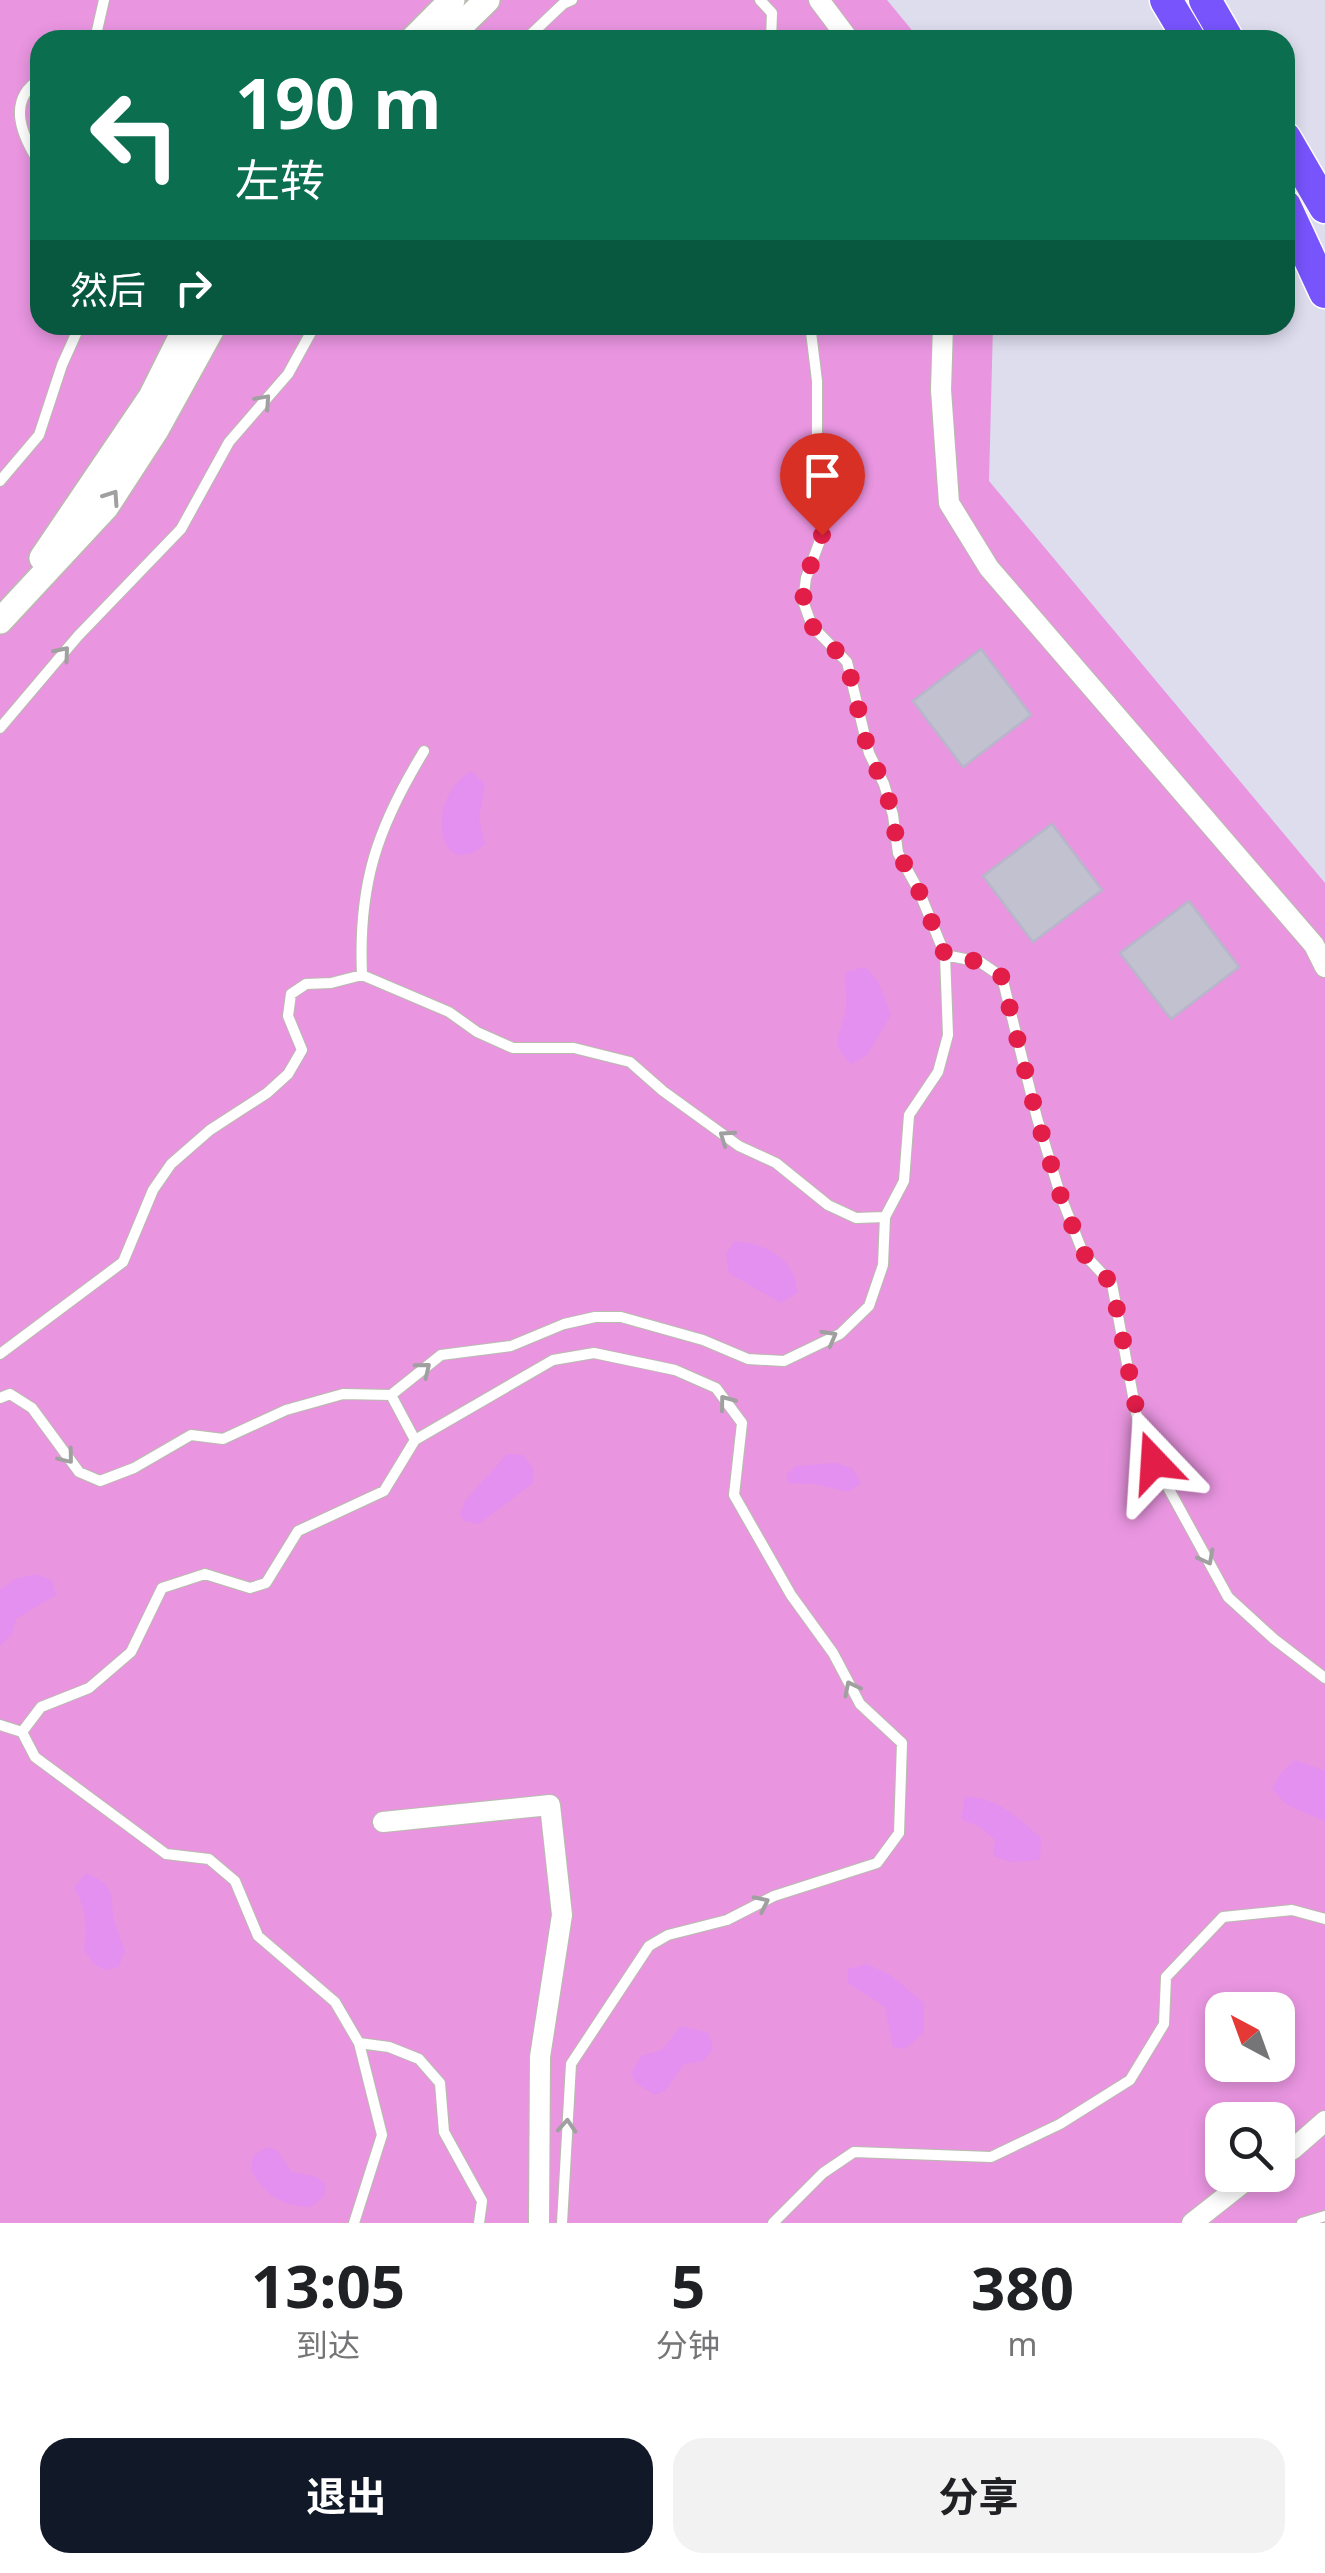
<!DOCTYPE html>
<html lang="zh">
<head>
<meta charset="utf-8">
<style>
  :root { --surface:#fff; --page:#f2f2f2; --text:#202124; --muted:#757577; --accent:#111827 }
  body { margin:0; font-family:"Noto Sans","Noto Sans SC",sans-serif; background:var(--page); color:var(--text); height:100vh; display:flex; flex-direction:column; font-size:38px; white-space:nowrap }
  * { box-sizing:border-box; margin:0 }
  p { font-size:32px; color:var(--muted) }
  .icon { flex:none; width:55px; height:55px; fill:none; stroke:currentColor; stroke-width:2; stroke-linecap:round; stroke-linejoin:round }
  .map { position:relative; height:2223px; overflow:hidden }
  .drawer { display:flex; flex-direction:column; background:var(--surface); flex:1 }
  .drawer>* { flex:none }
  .top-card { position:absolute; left:30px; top:30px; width:1265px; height:305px; border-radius:30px; box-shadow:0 5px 15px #0003; background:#0b6e4f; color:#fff; overflow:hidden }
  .needle { width:65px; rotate:319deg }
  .controls { position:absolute; left:1205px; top:1992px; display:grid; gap:20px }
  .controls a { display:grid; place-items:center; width:90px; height:90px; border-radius:20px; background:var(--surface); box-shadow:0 5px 15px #0003; font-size:50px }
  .pin { position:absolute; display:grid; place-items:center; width:85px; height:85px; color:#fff; margin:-102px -42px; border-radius:50% 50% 50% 0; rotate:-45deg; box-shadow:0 0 10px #0007 }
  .pin .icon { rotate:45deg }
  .me { position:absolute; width:110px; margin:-55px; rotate:340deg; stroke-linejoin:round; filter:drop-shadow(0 0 8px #0008) }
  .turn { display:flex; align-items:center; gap:35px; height:210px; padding:0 40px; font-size:45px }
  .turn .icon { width:130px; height:130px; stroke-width:2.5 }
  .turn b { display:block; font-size:70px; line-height:85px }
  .then { display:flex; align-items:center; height:95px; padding:0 40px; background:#0003; gap:20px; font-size:38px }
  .eta { display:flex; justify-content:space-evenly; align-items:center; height:170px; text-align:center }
  .eta b { font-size:60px; font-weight:700; line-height:70px }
  .action { display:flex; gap:20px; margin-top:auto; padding:20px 40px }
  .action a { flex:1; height:115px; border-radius:30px; background:var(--accent); color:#fff; font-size:40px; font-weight:700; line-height:115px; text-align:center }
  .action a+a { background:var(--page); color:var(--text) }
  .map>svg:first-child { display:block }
</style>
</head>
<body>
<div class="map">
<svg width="1325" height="2223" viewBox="0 0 1325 2223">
  <rect width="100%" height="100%" fill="#dde"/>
  <path fill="#e995e0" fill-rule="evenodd" d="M0,0H887L920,40H40V325H993L989,481L1325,883V2223H0ZM1222,2010H1278V2065H1222ZM1222,2120H1278V2175H1222Z"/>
  <path fill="#e490f1" d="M471,771L485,784L479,818L485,844C438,885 423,800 471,771Z
    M865,967L878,981L891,1015L867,1055L851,1064C829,1041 839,1039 845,1013C848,1001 845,985 845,972Z
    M735,1241C767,1244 796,1259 797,1293L781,1303L729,1273L726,1254Z
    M507,1454L523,1455L533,1468V1483L479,1524L464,1521L460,1515L465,1501Z
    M835,1463L852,1468L861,1483L848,1492L815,1484L788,1483L787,1475L795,1466Z
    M35,1574L52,1580L56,1595L16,1619L12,1634L0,1646V1590L15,1579Z
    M1295,1760L1325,1771V1821L1287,1805L1272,1789L1280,1774Z
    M965,1797C997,1796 1018,1818 1041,1838L1040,1860L1011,1862L993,1856L995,1840L980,1827L961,1819Z
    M86,1873C122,1889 107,1897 116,1926C118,1934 122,1942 125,1950L119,1967L105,1970L94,1964L84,1950C87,1926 87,1909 74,1888Z
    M867,1964L892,1976L924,2003V2032L905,2049L893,2047L885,2007L848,1983V1969Z
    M681,2026L709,2033L713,2049L703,2061L684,2064L665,2091L655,2095L636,2083L631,2074L641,2056L662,2050Z
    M267,2147L277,2150L292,2172L317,2177L326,2184L324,2196L311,2207C282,2206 267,2196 251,2171L253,2156Z"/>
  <path fill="#c2c1d0" stroke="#b8b6ca" stroke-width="2.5" d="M981,649L1031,715L963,767L913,701Z
    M1052,824L1102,890L1033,942L983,876Z
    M1189,901L1239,967L1171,1019L1120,953Z"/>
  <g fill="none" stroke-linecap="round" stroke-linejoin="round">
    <defs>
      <path id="service" d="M760,0L772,13L771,40
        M92,40L96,35L104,0
        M525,40L563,4L572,0
        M40,79C5,101 23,138 40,164
        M806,325L811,332L817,381V477L828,505L822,535L806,578L803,601L812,626L847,662L869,753L884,784L893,815L898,853L919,891L945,955L980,962L1002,977L1037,1118L1060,1194L1083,1253L1112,1284L1139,1428L1154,1462L1228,1597L1274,1639L1325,1678
        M0,481L39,435L62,365L80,325
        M0,728L78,636L181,529L229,442L288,374L315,325
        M362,975C358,884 377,828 424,751
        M885,1217L904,1181L909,1115L938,1072L948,1035L945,955
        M0,1354L123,1262L153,1190L171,1164L210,1130L267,1093L288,1074L302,1050L288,1016L291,994L306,984L331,983L362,975L449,1012L477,1032L513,1048H574L630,1062L663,1091L739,1146L776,1163L828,1205L856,1218L885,1217L883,1265L869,1306L840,1334L784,1361L748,1359L703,1340L621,1317H595L564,1324L511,1346L441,1355L391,1395L343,1394L286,1410L223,1439L191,1435L134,1468L100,1481L79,1472L32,1408L10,1394L0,1398
        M391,1395L415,1440
        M0,1725L22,1732
        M359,2043L389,2047L419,2059L440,2083L444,2132L482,2201L479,2223
        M354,2223L382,2135L359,2043L335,2002L258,1936L235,1881L209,1859L166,1854L35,1757L22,1732L41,1707L89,1688L131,1652L162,1588L205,1574L250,1588L266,1583L298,1531L384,1491L415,1440L553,1360L594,1353L675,1370L716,1388L742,1423L734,1495L791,1595L833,1653L860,1704L902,1743L899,1833L877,1863L774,1896L727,1920L668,1935L649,1946L571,2064L562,2223
        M773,2223L823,2173L854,2152L991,2157L1060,2124L1130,2080L1164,2024L1166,1977L1223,1917L1292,1910L1325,1919
        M1302,2223L1325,2216"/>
      <path id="minor" d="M819,0L849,40
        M943,325L941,390L949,503L989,568L1314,945L1325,967
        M383,1822L550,1805L562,1915L540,2057L539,2223
        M1278,2158L1293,2149L1325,2121
        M1192,2223L1253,2175"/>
      <path id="tertiary" d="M412,40L452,0
        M446,40L487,0
        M42,558L151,397L187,325
        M0,621L106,507L156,430L214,325"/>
      <path id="primary" d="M1166,0L1190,40
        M1205,0L1228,40
        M1285,138L1325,207
        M1285,206L1325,292"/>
    </defs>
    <use href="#service" stroke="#b8bcad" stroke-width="12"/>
    <use href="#minor" stroke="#b8bcad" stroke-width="22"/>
    <use href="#tertiary" stroke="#b8bcad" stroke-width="28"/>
    <use href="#primary" stroke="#fff" stroke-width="35"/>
    <use href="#service" stroke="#fff" stroke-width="10"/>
    <use href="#minor" stroke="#fff" stroke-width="20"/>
    <use href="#tertiary" stroke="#fff" stroke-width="25"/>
    <use href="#primary" stroke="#7754fc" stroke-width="32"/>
  </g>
  <defs><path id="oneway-chevron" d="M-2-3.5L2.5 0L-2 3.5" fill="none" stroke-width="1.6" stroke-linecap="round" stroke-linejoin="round" transform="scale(2.5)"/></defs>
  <g stroke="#a0a0a0">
    <use href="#oneway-chevron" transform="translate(264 401) rotate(-48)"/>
    <use href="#oneway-chevron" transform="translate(112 497) rotate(-56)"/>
    <use href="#oneway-chevron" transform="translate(63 653) rotate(-50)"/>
    <use href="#oneway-chevron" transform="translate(726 1137) rotate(-145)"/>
    <use href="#oneway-chevron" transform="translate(830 1337) rotate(-29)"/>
    <use href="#oneway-chevron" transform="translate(424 1369) rotate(-39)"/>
    <use href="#oneway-chevron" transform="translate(726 1402) rotate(-127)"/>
    <use href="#oneway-chevron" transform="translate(67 1457) rotate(51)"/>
    <use href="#oneway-chevron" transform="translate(1207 1558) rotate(62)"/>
    <use href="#oneway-chevron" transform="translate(851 1688) rotate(-117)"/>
    <use href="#oneway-chevron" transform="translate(762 1903) rotate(-26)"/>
    <use href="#oneway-chevron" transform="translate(567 2126) rotate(-86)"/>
  </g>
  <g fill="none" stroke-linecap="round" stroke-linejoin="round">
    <path stroke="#e11d48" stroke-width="18" stroke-dasharray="0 32.4" d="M822,535L806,578L803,601L812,626L847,662L869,754L884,784L893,816L898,852L919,891L945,955L980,962L1002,977L1037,1118L1060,1194L1083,1253L1112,1284L1140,1428L1154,1462"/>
  </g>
</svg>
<div class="controls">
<a><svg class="needle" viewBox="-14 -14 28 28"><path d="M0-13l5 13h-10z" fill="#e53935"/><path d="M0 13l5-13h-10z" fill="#757577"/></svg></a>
<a><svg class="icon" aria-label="search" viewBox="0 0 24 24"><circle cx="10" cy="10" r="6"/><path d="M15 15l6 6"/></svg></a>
</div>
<div class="pin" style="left:822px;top:535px;background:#d93025"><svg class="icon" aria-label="arrive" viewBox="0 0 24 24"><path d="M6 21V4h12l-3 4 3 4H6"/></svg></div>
<svg class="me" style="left:1154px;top:1462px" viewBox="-20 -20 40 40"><path d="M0-17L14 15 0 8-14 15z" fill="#e11d48" stroke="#fff" stroke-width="4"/></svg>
<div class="top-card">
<div class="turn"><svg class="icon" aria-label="left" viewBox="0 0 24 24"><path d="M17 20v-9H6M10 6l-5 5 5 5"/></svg><div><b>190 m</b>左转</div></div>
<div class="then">然后<svg class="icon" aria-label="right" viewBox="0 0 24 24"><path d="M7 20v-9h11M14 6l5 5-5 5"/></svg></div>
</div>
</div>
<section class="drawer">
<div class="eta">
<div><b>13:05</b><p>到达</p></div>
<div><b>5</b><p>分钟</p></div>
<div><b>380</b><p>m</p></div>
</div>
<div class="action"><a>退出</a><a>分享</a></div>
</section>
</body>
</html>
